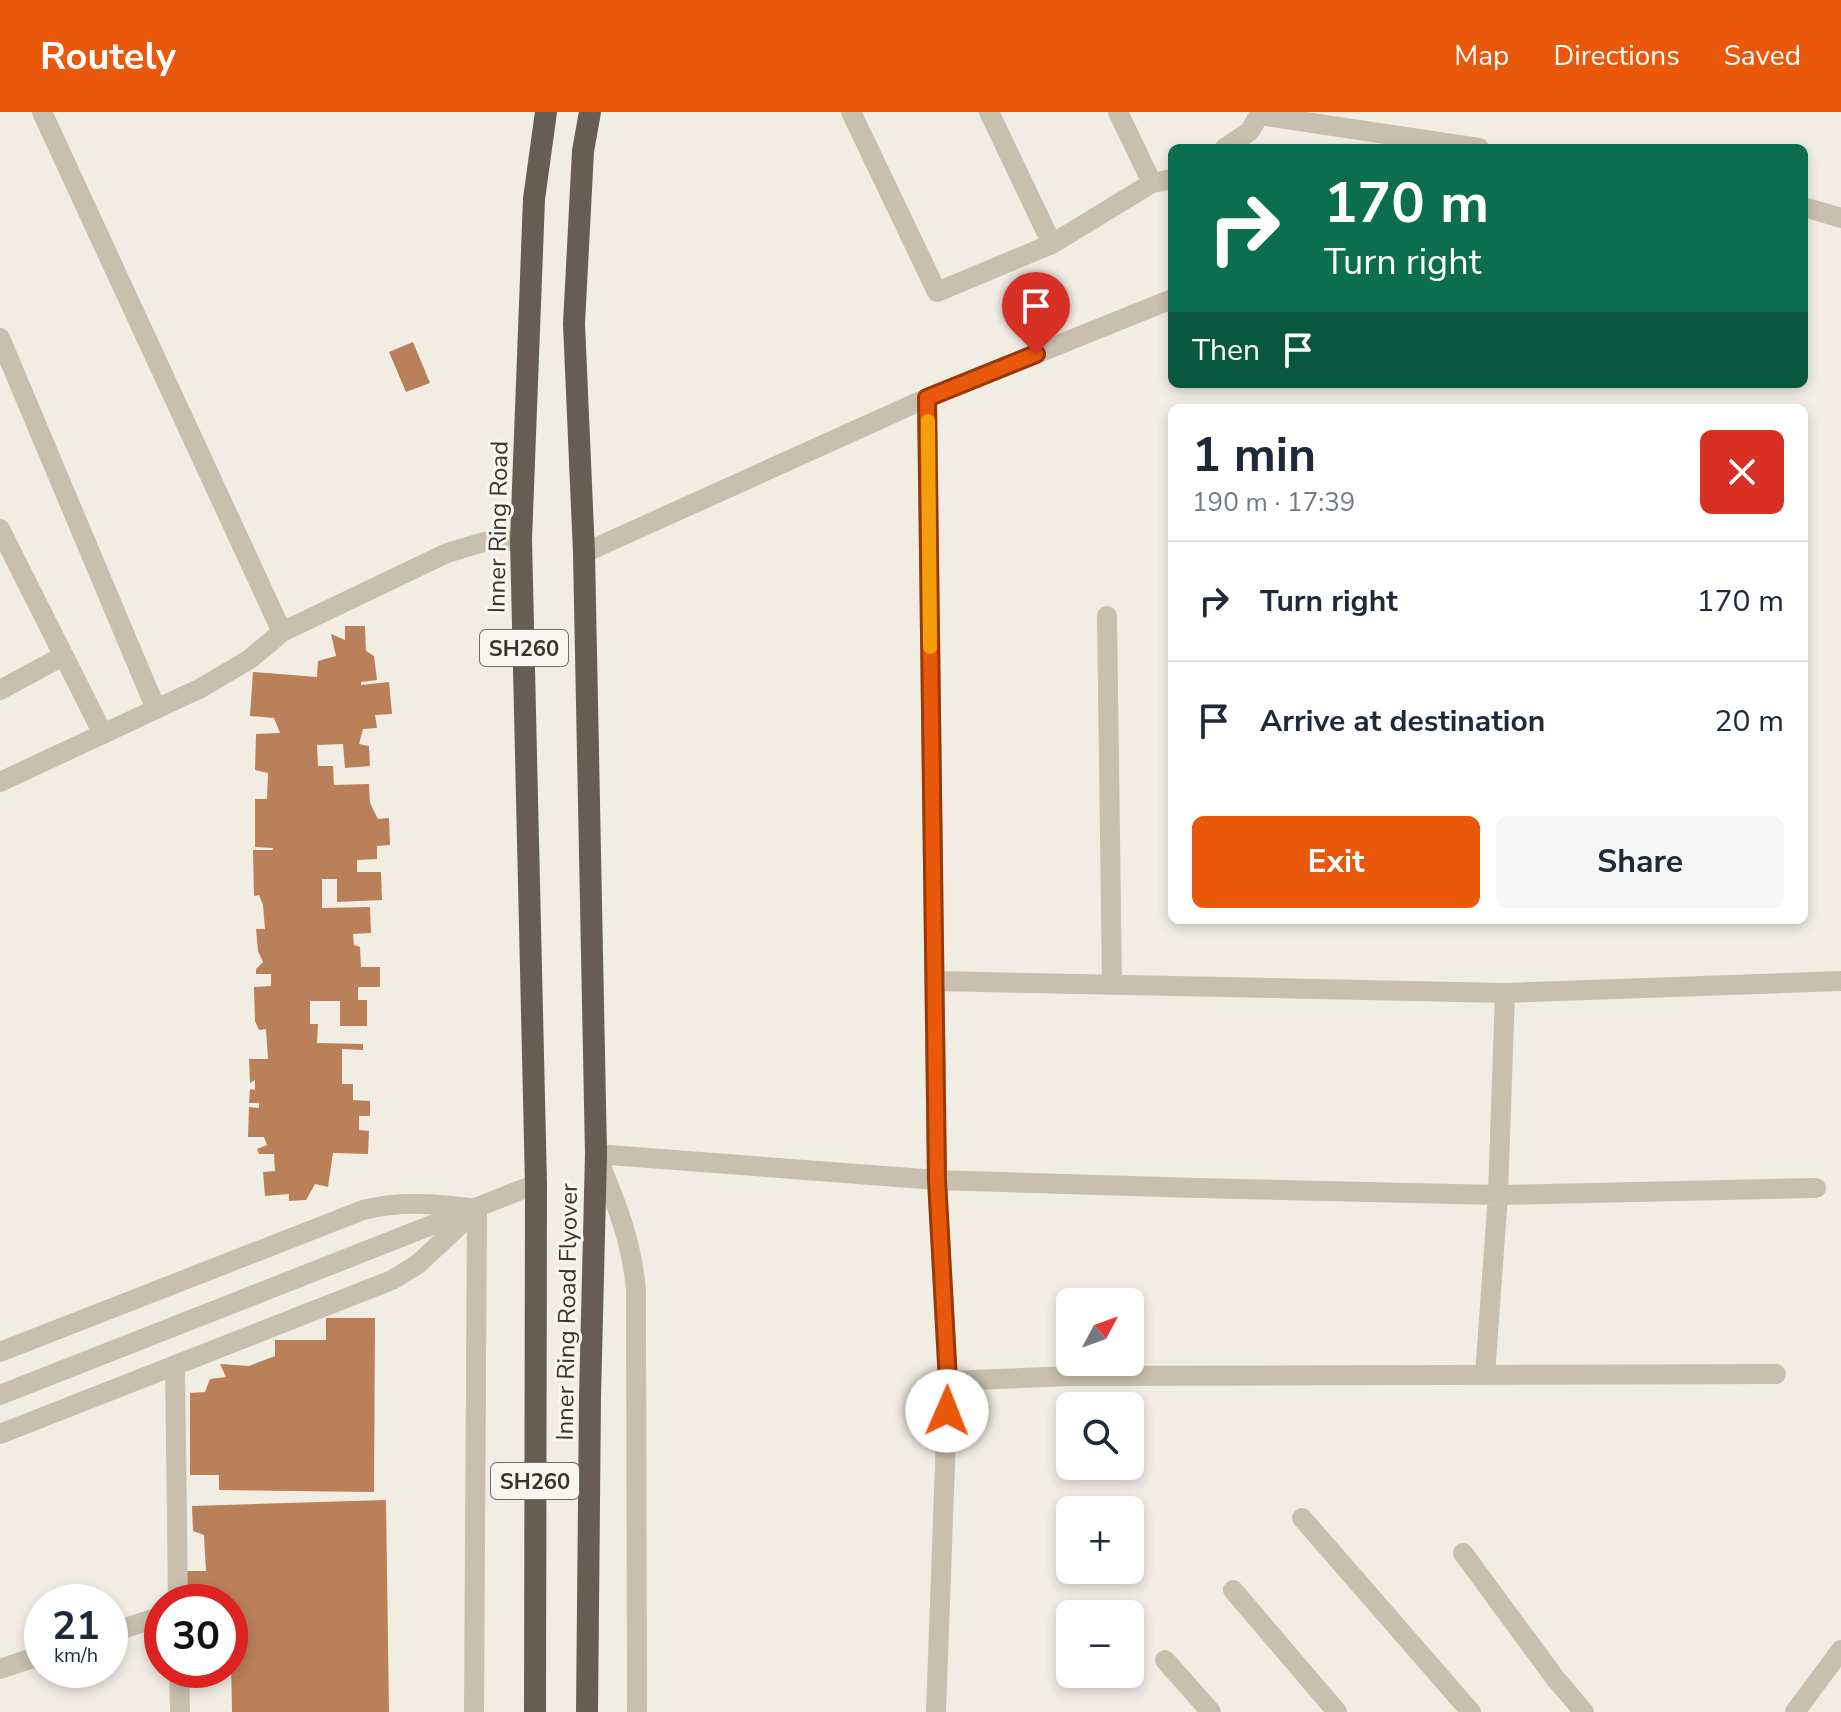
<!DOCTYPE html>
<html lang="en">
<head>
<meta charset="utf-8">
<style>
  :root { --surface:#fff; --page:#f6f6f7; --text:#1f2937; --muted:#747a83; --line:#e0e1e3; --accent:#ea580c }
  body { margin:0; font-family:"Nunito Sans",sans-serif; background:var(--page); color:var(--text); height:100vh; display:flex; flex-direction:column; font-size:30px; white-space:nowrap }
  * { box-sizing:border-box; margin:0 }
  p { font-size:26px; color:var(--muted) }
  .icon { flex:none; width:44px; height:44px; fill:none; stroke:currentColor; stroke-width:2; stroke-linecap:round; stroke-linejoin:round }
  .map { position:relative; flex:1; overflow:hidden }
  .sheet { position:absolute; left:1168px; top:292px; width:640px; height:520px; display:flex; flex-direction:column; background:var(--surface); border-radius:12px; box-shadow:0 4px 12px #0003 }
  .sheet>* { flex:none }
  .banner { position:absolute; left:1168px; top:32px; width:640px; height:244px; border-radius:12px; box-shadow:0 4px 12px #0003; background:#0b6e4f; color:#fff; overflow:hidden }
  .needle { width:52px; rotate:49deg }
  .controls { position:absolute; left:1056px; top:1176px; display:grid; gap:16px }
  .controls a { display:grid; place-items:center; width:88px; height:88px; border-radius:12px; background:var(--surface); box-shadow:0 4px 12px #0003; font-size:40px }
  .speed { position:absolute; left:24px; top:1472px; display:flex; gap:16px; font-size:40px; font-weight:700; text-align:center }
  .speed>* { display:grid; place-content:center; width:104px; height:104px; border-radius:50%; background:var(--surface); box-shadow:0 4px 12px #0003; line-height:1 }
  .speed small { font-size:20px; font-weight:400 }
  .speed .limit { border:12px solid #d22; background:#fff; color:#111 }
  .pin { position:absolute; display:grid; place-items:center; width:68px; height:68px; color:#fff; margin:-82px -34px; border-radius:50% 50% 50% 0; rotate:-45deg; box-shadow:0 0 8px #0007 }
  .pin .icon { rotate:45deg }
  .me { position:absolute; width:88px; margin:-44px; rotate:1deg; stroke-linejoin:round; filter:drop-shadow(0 0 6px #0008) }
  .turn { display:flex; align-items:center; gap:28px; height:168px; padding:0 24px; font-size:36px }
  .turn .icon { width:104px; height:104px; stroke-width:2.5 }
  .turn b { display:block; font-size:56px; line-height:68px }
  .then { display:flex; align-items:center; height:76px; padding:0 24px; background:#0003; gap:16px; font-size:30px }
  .round { display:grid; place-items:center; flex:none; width:84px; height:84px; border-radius:12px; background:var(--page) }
  .summary { display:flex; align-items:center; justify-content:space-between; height:136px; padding:0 24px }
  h1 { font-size:48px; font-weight:700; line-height:60px }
  .action { display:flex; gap:16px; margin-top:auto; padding:16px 24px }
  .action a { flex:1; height:92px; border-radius:12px; background:var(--accent); color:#fff; font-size:32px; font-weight:700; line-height:92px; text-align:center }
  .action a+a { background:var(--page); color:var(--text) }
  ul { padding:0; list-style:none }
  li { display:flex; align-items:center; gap:24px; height:120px; padding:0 24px; border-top:2px solid var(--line) }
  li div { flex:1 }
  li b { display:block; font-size:30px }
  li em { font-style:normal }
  header { display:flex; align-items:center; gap:48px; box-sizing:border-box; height:112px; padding:0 40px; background:var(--accent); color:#fff }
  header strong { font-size:38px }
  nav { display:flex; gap:44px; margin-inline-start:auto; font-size:28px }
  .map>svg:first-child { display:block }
</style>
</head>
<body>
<header>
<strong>Routely</strong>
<nav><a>Map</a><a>Directions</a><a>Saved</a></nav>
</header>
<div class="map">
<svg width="1841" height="1600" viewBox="0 0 1841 1600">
  <rect width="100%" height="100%" fill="#f1ede3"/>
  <path fill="#b98059" d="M413,230L430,271L406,280L389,240Z
    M345,514H365L366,539L374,544L377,568L361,570V573L389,570L392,602L375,603L377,616L363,617L359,632L369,634L370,654L345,656L343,632L317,633L318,654H333L334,673L369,672L370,691L378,707L389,706L390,733L377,734V747L357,748V760H381L382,788L337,790V767H322V796L370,795L371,821L353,822L354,833L360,835L361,855H380V875H358V888H367V914H340V889H310V912H318L317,931L363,932V938L342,937V972H353V988L370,989V1004H359V1018L369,1019L368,1042L333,1041L328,1075L315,1072L306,1088L289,1089V1082L265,1084L263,1060L275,1059L274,1042H259L257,1037L267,1033L264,1025H248L249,995L259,996V991H249L250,977L255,978V968L250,971L249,947H268L266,917L259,918L255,909L254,875L271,874V862H256V857L263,850L258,839L256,817H265L263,793L259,783L254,784L253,738H273V736L255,735V687H267L268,661L255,658L256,622L280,621L274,606L250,604L253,560L317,565L318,549L336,544L331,522L345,528Z
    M326,1206H375L374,1380L219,1378V1363H190V1281L205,1280L210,1267L226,1265L220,1252L249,1254L275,1244V1228H326Z
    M386,1388L389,1600H232L230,1490H181L180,1459H206L204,1423L193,1419L192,1394Z"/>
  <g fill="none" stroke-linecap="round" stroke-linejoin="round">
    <path stroke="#c9bfaf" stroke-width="20" d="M927,286L1172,187
      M0,417L103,622
      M0,578L63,544"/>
    <path stroke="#c9bfaf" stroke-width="20" d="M42,0L282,520
      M851,0L937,180L1052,132L1152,71L1172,67
      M989,0L1052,132
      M1118,0L1152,71
      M1259,3L1479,36
      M1225,36L1250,19L1259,3
      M1804,95L1841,106
      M0,226L156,597
      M584,441L927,286L937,1068L948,1269L936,1600
      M1107,504L1112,872
      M0,670L201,576L250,547L282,520L447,441L484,430L521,428
      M934,869L1505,881L1498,1083L1485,1263
      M1505,881L1841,869
      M596,1042L937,1068L1197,1076L1498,1083L1816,1076
      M0,1240L363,1098C404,1088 435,1092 477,1097
      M175,1253L178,1490
      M948,1269L1072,1264L1776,1262
      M0,1322L392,1168L418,1152L477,1097
      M1302,1406L1471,1600
      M1463,1441L1555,1566L1584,1600
      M1233,1478L1337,1600
      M110,1521L162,1504
      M1165,1548L1211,1600
      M0,1557L42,1543
      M179,1558L180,1600
      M1795,1600L1841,1538"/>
    <path stroke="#c9bfaf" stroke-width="20" d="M596,1042C615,1089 632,1128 636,1179L637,1600
      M0,1283L536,1072
      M474,1600L477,1097"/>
    <path stroke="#685d52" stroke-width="22" d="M535,1600L536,1072L521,428L534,87L546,0
      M587,1600L590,1285L596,1042L584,441L574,212L583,39L590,0"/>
  </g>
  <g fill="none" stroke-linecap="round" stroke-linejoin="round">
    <defs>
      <path id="route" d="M947,1299L948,1269L937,1068L927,286L1036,242"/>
    </defs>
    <use href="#route" stroke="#983908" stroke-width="20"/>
    <use href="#route" stroke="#ea580c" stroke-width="14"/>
    <path stroke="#f59e0b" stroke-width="14" d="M928,309L930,535"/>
  </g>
  <g text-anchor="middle" stroke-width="6" stroke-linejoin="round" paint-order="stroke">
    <g fill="#f9f6ef" stroke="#736d67" stroke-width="2">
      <rect x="480" y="518" width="88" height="36" rx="6"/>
      <rect x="491" y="1351" width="88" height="36" rx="6"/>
    </g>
    <g font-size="22" font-weight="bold" fill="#39322d">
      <text x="524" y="544">SH260</text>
      <text x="535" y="1377">SH260</text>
    </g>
    <g font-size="24" fill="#39322d" stroke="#f9f6ef">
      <text transform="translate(498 415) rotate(-89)" y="8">Inner Ring Road</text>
      <text transform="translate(567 1200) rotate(-89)" y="8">Inner Ring Road Flyover</text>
    </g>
  </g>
</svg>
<div class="controls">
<a><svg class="needle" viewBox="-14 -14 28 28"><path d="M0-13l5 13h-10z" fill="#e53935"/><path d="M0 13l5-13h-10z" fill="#747a83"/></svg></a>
<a><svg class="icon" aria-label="search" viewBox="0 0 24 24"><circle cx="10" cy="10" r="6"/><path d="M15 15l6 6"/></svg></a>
<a>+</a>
<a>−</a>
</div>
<div class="speed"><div>21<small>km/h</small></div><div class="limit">30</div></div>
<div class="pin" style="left:1036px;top:242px;background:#d93025"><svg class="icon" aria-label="arrive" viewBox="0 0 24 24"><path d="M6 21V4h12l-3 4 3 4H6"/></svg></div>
<svg class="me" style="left:947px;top:1299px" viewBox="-20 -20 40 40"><circle r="19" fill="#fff"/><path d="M0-13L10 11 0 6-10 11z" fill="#ea580c"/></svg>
<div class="banner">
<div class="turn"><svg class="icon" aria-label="right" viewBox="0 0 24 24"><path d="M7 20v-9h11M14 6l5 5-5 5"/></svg><div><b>170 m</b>Turn right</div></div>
<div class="then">Then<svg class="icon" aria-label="arrive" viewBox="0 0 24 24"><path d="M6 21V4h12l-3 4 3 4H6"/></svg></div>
</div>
<section class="sheet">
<div class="summary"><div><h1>1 min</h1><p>190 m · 17:39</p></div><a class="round" style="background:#d93025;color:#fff"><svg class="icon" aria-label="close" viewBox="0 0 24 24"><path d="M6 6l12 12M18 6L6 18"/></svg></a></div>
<ul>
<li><svg class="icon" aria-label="right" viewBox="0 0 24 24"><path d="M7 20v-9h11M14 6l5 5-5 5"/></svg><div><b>Turn right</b></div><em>170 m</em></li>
<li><svg class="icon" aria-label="arrive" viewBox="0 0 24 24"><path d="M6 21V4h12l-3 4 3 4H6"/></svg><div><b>Arrive at destination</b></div><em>20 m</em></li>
</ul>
<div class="action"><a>Exit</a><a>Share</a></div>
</section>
</div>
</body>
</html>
